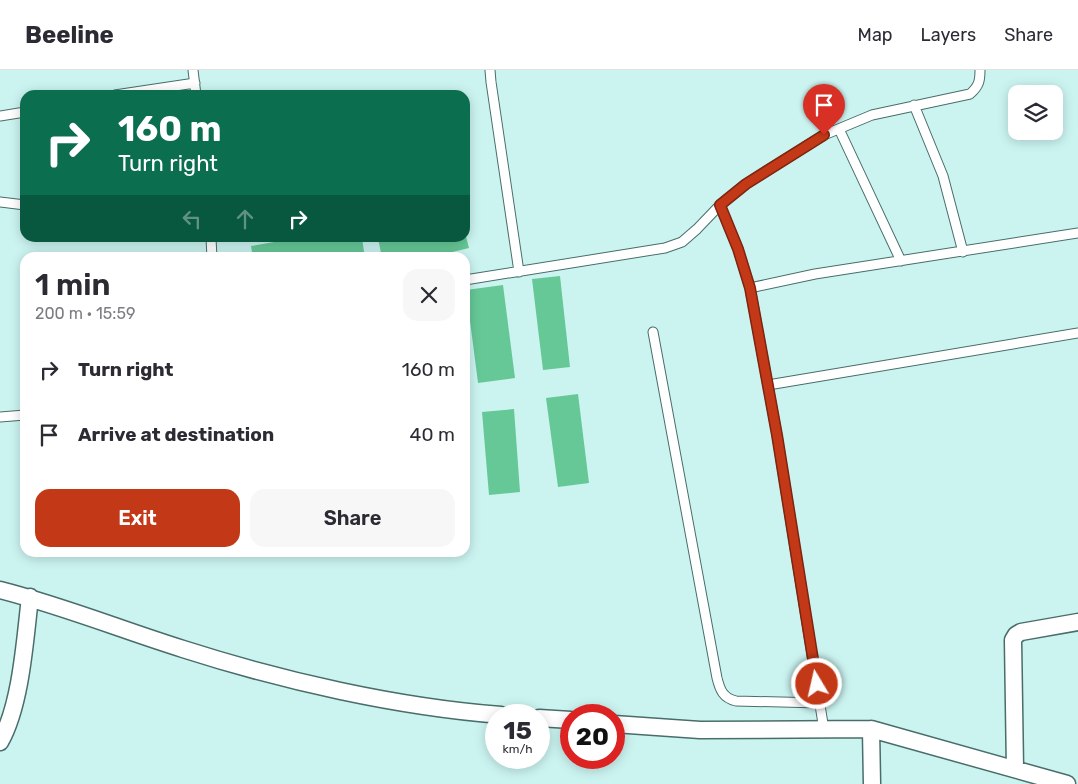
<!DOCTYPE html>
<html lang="en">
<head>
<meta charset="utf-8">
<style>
  :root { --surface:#fff; --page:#f7f7f7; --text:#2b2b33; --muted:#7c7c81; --line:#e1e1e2; --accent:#c33917 }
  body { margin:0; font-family:Rubik,sans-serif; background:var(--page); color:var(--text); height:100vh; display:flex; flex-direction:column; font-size:19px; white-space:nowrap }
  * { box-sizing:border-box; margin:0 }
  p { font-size:16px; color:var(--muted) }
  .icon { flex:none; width:28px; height:28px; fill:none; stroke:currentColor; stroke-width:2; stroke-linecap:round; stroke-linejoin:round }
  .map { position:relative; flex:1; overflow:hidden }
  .panel { position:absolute; left:20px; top:182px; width:450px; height:305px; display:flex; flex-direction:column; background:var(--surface); border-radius:15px; box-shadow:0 2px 12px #0003 }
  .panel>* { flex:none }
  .guide { position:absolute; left:20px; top:20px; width:450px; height:152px; border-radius:15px; box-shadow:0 2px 12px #0003; background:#0b6e4f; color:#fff; overflow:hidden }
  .buttons { position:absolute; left:1008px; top:15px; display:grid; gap:10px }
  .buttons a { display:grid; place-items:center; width:55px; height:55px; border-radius:10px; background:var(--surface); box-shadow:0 2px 12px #0003; font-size:25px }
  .speed { position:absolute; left:485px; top:634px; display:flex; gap:10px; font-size:25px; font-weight:700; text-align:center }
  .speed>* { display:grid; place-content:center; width:65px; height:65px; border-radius:50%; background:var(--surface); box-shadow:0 2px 12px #0003; line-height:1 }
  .speed small { font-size:12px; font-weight:400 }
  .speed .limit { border:8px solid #d22; background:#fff; color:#111 }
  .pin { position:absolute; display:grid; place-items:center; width:42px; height:42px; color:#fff; margin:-51px -21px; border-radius:50% 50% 50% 0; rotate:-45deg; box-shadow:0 0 5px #0007 }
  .pin .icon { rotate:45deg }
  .me { position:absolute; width:55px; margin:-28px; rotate:351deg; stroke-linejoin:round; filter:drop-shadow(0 0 4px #0008) }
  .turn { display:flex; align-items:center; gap:18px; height:105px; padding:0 15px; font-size:22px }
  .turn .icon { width:65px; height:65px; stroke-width:2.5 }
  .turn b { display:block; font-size:35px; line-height:42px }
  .lanes { display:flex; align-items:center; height:48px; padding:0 15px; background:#0003; justify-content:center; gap:25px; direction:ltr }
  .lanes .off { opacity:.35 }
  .round { display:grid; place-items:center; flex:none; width:52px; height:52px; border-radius:15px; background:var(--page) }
  .summary { display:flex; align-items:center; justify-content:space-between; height:85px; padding:0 15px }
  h1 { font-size:30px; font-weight:600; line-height:38px }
  .cta { display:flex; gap:10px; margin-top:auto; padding:10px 15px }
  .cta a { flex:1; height:58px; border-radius:15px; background:var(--accent); color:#fff; font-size:20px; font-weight:600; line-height:58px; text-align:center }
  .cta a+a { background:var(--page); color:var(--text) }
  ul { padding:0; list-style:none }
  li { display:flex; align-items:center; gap:15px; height:65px; padding:0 15px }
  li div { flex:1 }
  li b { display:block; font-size:19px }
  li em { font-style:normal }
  header { display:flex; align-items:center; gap:30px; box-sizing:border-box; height:70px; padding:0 25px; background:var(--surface); border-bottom:1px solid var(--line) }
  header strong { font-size:24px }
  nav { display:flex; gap:28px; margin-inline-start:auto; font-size:18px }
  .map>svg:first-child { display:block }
</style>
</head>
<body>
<header>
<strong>Beeline</strong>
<nav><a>Map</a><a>Layers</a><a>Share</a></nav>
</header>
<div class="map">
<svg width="1078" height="714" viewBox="0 0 1078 714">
  <rect width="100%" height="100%" fill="#cbf4f1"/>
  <path fill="#66c897" d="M465,163L469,178L428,188H382L378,168H465Z
    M297,168H362L365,188H253L251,176Z
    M560,206L570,297L543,300L532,209Z
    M503,215L515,308L478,313L466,220Z
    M578,324L589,413L558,417L546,328Z
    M514,339L520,422L489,425L482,342Z"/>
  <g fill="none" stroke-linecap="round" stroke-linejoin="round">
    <defs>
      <path id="lane" d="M193,0L196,25
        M490,0L491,12L519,202
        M115,25L195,13
        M914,35L943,106L963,182
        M0,46L25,42
        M839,59L901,191
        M0,132L25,135
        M720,135L738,179L750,218L777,365L824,660
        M211,168L212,188
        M465,210L665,178L682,172L697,159L720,135L746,114L824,65L872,45L970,24C979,16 980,11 980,0
        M750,218L815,204L1078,163
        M653,262L717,608C720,620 723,628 736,631L820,633
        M768,315L1078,263
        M0,347L25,345"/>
      <path id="street" d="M0,520C63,536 122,560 183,579C283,611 397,637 501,645
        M539,648L571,650
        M614,654L700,660L871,659L1067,714
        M871,659L872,714
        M0,672C21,635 25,570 30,527
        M1015,699L1013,570L1016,565L1021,562L1078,552"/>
    </defs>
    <use href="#lane" stroke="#486d6b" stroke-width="11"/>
    <use href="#street" stroke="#486d6b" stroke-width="19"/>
    <use href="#lane" stroke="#fff" stroke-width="9"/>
    <use href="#street" stroke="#fff" stroke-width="16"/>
  </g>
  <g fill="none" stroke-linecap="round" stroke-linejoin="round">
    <defs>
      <path id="route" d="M817,614L777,365L750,218L738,179L720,135L746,114L824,65"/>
    </defs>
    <use href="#route" stroke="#7f250f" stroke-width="12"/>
    <use href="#route" stroke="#c33917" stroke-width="9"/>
  </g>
</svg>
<div class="buttons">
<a><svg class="icon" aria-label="layers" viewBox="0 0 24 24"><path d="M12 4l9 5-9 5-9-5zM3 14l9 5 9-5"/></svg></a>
</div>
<div class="speed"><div>15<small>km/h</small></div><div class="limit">20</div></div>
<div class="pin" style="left:824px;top:65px;background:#d93025"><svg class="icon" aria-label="arrive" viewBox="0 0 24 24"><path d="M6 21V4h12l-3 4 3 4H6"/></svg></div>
<svg class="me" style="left:817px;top:614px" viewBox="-20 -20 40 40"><circle r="17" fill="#c33917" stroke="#fff" stroke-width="3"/><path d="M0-11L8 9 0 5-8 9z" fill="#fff"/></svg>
<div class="guide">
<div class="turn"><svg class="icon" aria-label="right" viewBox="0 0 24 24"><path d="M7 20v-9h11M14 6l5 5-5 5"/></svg><div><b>160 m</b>Turn right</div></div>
<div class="lanes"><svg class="icon off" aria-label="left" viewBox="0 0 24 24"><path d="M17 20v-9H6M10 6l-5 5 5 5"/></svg><svg class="icon off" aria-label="ahead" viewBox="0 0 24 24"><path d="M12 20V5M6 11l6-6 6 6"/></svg><svg class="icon" aria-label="right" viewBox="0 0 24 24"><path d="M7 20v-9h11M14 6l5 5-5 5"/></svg></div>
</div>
<section class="panel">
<div class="summary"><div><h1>1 min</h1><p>200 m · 15:59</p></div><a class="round"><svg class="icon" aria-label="close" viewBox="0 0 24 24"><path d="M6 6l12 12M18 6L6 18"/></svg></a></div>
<ul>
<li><svg class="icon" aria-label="right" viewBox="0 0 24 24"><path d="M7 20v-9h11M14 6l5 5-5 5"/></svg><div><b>Turn right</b></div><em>160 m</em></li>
<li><svg class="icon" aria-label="arrive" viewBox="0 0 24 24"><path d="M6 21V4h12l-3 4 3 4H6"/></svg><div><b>Arrive at destination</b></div><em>40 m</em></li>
</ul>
<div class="cta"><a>Exit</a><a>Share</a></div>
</section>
</div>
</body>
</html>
